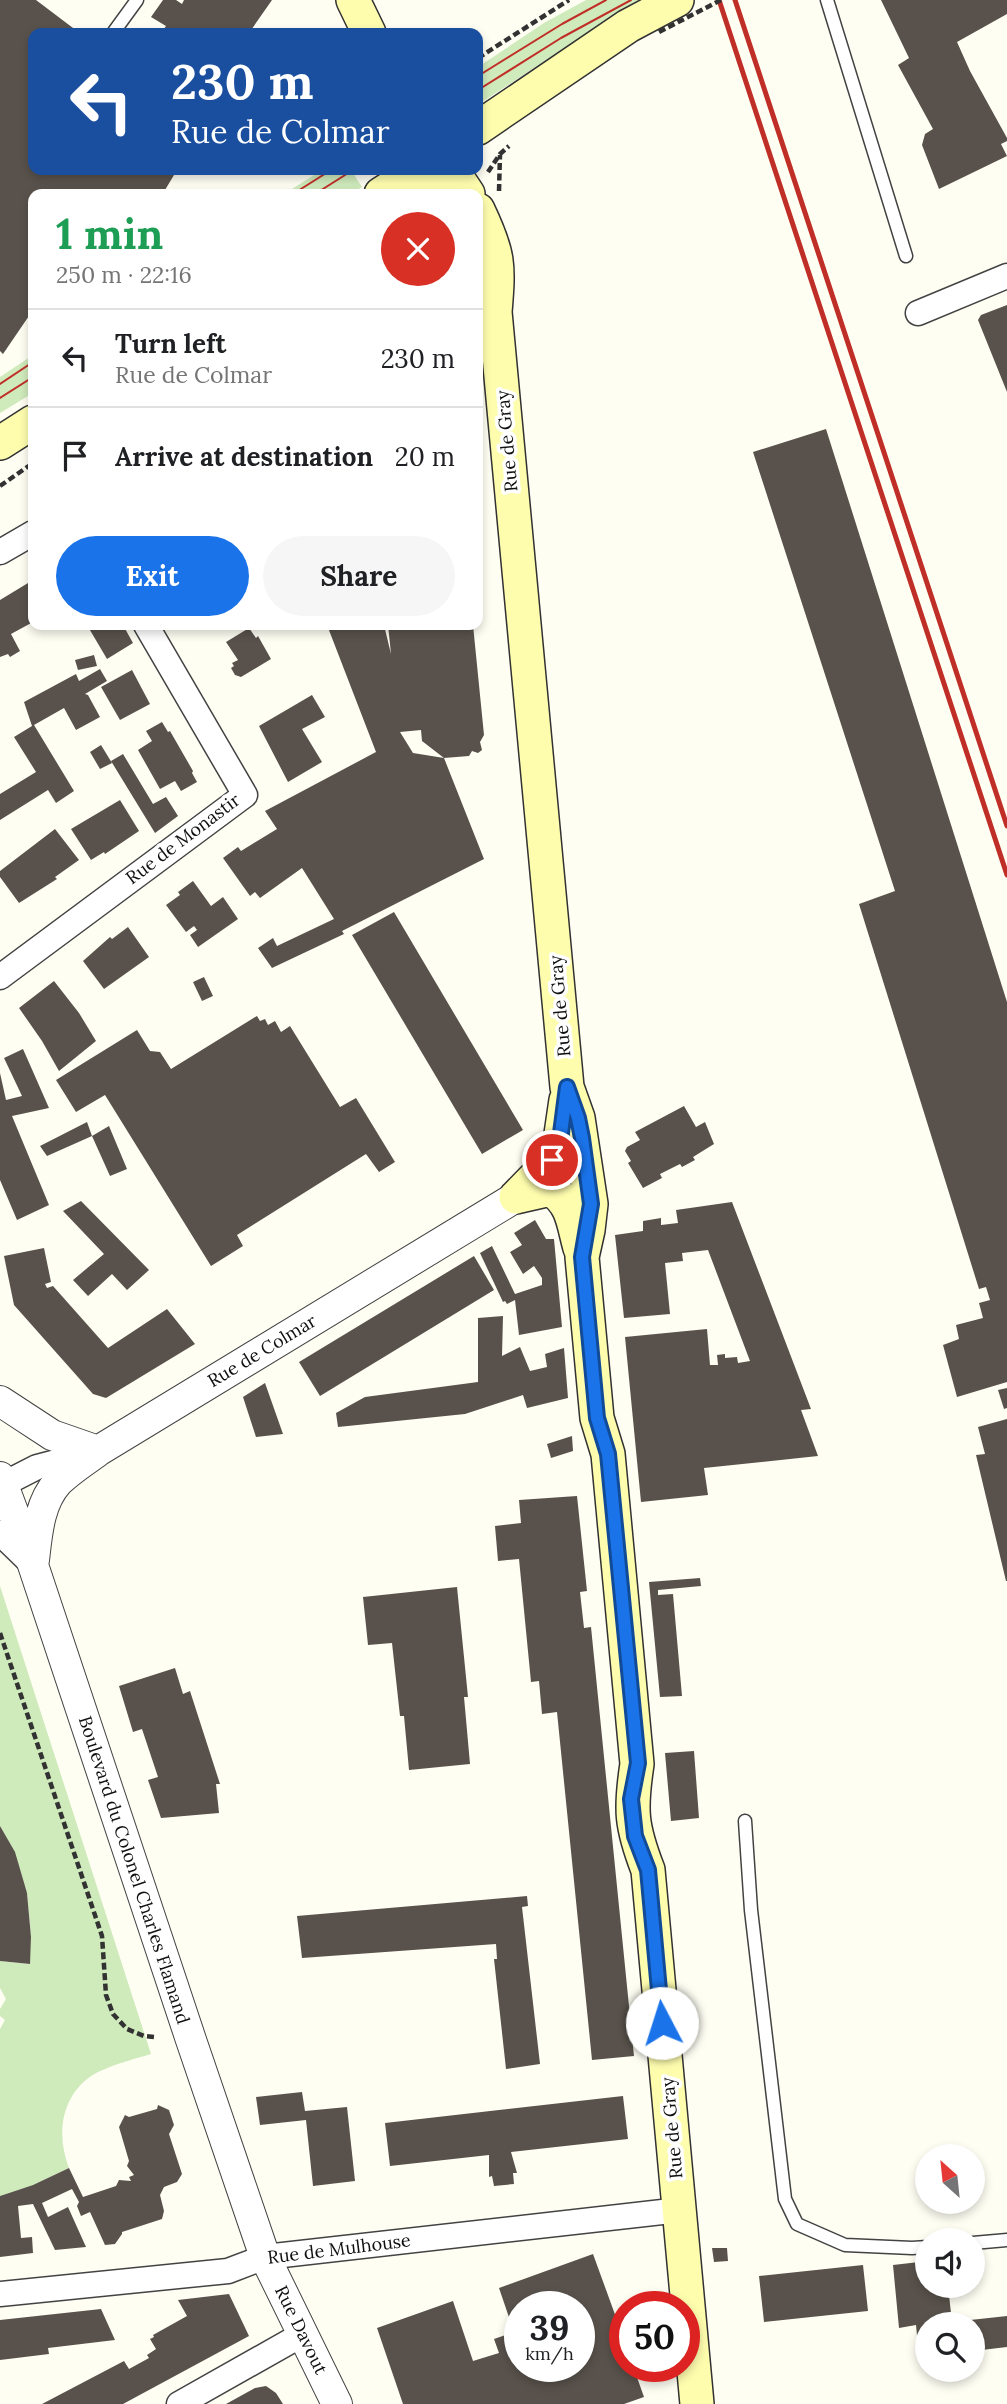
<!DOCTYPE html>
<html lang="en">
<head>
<meta charset="utf-8">
<style>
  :root { --surface:#fff; --page:#f6f6f6; --text:#202124; --muted:#757577; --line:#e0e0e0; --accent:#1a73e8 }
  body { margin:0; font-family:Lora,serif; background:var(--page); color:var(--text); height:100vh; display:flex; flex-direction:column; font-size:26px; white-space:nowrap }
  * { box-sizing:border-box; margin:0 }
  p { font-size:23px; color:var(--muted) }
  .icon { flex:none; width:38px; height:38px; fill:none; stroke:currentColor; stroke-width:2; stroke-linecap:round; stroke-linejoin:round }
  .map { position:relative; flex:1; overflow:hidden }
  .details { position:absolute; left:28px; top:189px; width:455px; height:441px; display:flex; flex-direction:column; background:var(--surface); border-radius:14px; box-shadow:0 4px 10px #0003 }
  .details>* { flex:none }
  .banner { position:absolute; left:28px; top:28px; width:455px; height:147px; border-radius:14px; box-shadow:0 4px 10px #0003; background:#1a4fa0; color:#fff; overflow:hidden }
  .needle { width:46px; rotate:333deg }
  .fabs { position:absolute; left:915px; top:2144px; display:grid; gap:14px }
  .fabs a { display:grid; place-items:center; width:70px; height:70px; border-radius:50%; background:var(--surface); box-shadow:0 4px 10px #0003; font-size:35px }
  .speed { position:absolute; left:504px; top:2291px; display:flex; gap:14px; font-size:35px; font-weight:700; text-align:center }
  .speed>* { display:grid; place-content:center; width:91px; height:91px; border-radius:50%; background:var(--surface); box-shadow:0 4px 10px #0003; line-height:1 }
  .speed small { font-size:18px; font-weight:400 }
  .speed .limit { border:10px solid #d22; background:#fff; color:#111 }
  .pin { position:absolute; display:grid; place-items:center; width:60px; height:60px; color:#fff; margin:-30px; border:4px solid #fff; border-radius:50%; box-shadow:0 2px 7px #0007 }
  .me { position:absolute; width:77px; margin:-38px; rotate:355deg; stroke-linejoin:round; filter:drop-shadow(0 0 5px #0008) }
  .turn { display:flex; align-items:center; gap:24px; height:147px; padding:0 28px; font-size:32px }
  .turn .icon { width:91px; height:91px; stroke-width:2.5 }
  .turn b { display:block; font-size:49px; line-height:60px }
  .round { display:grid; place-items:center; flex:none; width:74px; height:74px; border-radius:37px; background:var(--page) }
  .headline { display:flex; align-items:center; justify-content:space-between; height:119px; padding:0 28px }
  h1 { font-size:42px; font-weight:700; line-height:52px; color:#1e9e55 }
  .button { display:flex; gap:14px; margin-top:auto; padding:14px 28px }
  .button a { flex:1; height:80px; border-radius:42px; background:var(--accent); color:#fff; font-size:28px; font-weight:700; line-height:80px; text-align:center }
  .button a+a { background:var(--page); color:var(--text) }
  ul { padding:0; list-style:none }
  li { display:flex; align-items:center; gap:21px; height:98px; padding:0 28px; border-top:2px solid var(--line) }
  li div { flex:1 }
  li b { display:block; font-size:26px }
  li em { font-style:normal }
  .map>svg:first-child { display:block }
</style>
</head>
<body>
<div class="map">
<svg width="1007" height="2404" viewBox="0 0 1007 2404">
  <rect width="100%" height="100%" fill="#fffef3"/>
  <path fill="#cfeabb" d="M586,0H641L643,5L569,45L479,104L478,67L544,23Z
    M322,170H351L362,187L350,194H284Z
    M33,355V393L0,413V377Z
    M0,1586L151,2054C134,2059 115,2064 98,2072C62,2091 55,2132 69,2168L33,2185L0,2196V2029L5,2020L0,2016V2009L6,1999L0,1988V1961L29,1964L31,1937L27,1893L0,1826Z"/>
  <path fill="#59524c" fill-rule="evenodd" d="M0,0H36L77,31L75,33H33V170H177L165,190L168,192L166,194H33V310L3,354L0,351Z
    M163,0H176L182,4L184,0H272L249,33H161L166,26L151,17Z
    M881,0H1007V14L957,42L970,71L1007,138V141L1001,144L1007,156L939,189L922,145L925,134L933,129L898,65L909,58Z
    M1007,305V392L978,320L981,315Z
    M826,429L1007,1002V1382L957,1397L943,1345L959,1339L956,1325L983,1318L979,1303L990,1300L986,1287L979,1289L859,904L895,891L753,452Z
    M33,580V622L11,634L20,651L10,657L8,654L0,657V600Z
    M87,625H123L133,643L107,659Z
    M327,625H384L391,654L388,625H473L484,735L480,742L482,750L478,753L472,751L469,756L444,758L422,741L421,730L400,732L413,753L444,758L484,859L342,931L344,934L272,968L258,948L273,938L277,946L334,919L302,868L260,898L255,892L250,896L223,858L238,847L241,851L277,829L265,811L376,752Z
    M249,628L256,638L258,636L271,659L241,677L235,675L231,668L234,666L232,663L238,660L226,642Z
    M94,655L97,666L78,670L75,660Z
    M100,669L107,681L85,694L88,695L100,717L76,730L64,708L34,725L74,791L56,803L48,790L0,820V794L36,772L14,737L32,726L24,702L76,674L79,681Z
    M132,670L150,704L120,720L101,687Z
    M312,695L325,717L302,729L322,762L288,782L259,726Z
    M162,722L168,732L170,731L193,771L192,773L197,782L181,791L175,781L160,789L138,750L152,741L146,731Z
    M101,745L112,763L100,769L90,752Z
    M123,754L153,804L166,797L178,816L155,833L111,761Z
    M120,800L139,831L105,854L104,852L91,860L71,829Z
    M55,829L79,860L55,877L57,879L19,903L0,877V871Z
    M193,881L211,906L223,897L238,919L198,947L190,935L197,930L194,926L186,932L166,905L180,895L178,892Z
    M394,912L523,1130L482,1154L352,935Z
    M128,927L149,957L104,989L83,961L110,937L112,939Z
    M204,977L213,996L202,1001L193,982Z
    M54,981L79,1013L96,1041L59,1071L42,1041L19,1008Z
    M257,1016L260,1021L265,1019L268,1025L275,1021L281,1032L290,1026L340,1107L356,1098L395,1162L379,1172L366,1154L237,1235L243,1246L211,1266L105,1095L76,1112L56,1080L137,1030L150,1051L160,1052L171,1069Z
    M23,1049L49,1108L12,1116L49,1205L17,1220L0,1180V1073L6,1100L22,1096L4,1058Z
    M684,1106L696,1127L705,1122L714,1144L693,1157L695,1160L682,1167L680,1164L660,1174L662,1178L643,1188L628,1163L631,1161L625,1151L627,1147L640,1140L635,1132Z
    M87,1122L92,1136L47,1156L40,1146Z
    M109,1126L127,1169L110,1176L92,1136Z
    M81,1201L149,1270L127,1290L112,1274L88,1296L73,1280L104,1254L63,1211Z
    M732,1202L811,1409L801,1410L818,1456L704,1468L708,1495L641,1502L625,1337L707,1329L710,1365H718L717,1355L725,1354V1358L737,1357L738,1363L750,1361L708,1250L682,1253L683,1261L665,1263L670,1314L624,1318L615,1235L643,1231V1221L661,1218V1225L678,1223L676,1210Z
    M535,1220L546,1239H554L562,1327L519,1335L515,1300L507,1304L505,1301L503,1302L480,1253L492,1246L515,1294L542,1285V1278L534,1266L523,1274L510,1252L522,1245L514,1233Z
    M44,1248L51,1282L45,1284L47,1288L53,1286L108,1348L167,1309L195,1344L106,1398L93,1394L14,1305L4,1256Z
    M474,1256L494,1290L320,1396L299,1362Z
    M503,1316L502,1356L520,1347L530,1371L547,1367L545,1354L564,1348L568,1398L527,1408L523,1395L465,1414L338,1427L336,1413L365,1397L478,1382V1318Z
    M265,1383L283,1434L256,1437L243,1397Z
    M1007,1388V1408L1004,1409L998,1390Z
    M1007,1419V1581H1006L976,1455L985,1454L978,1427Z
    M572,1436L573,1451L551,1458L547,1444Z
    M577,1496L587,1591L580,1592L584,1628L591,1627L634,2056L592,2060L557,1712L542,1714L539,1681L531,1682L519,1559L498,1561L495,1526L521,1523L519,1500Z
    M700,1578L701,1586L658,1590V1595L673,1594L682,1696L660,1697L649,1582Z
    M457,1587L468,1697H464L470,1764L409,1770L404,1716H400L392,1643L368,1645L363,1597Z
    M175,1668L183,1694L190,1691L220,1784H216L219,1813L161,1818L148,1780L158,1777L142,1729L133,1732L119,1686Z
    M694,1751L699,1818L671,1821L665,1753Z
    M0,1826L15,1852L27,1893L31,1937L30,1964L0,1961Z
    M527,1896L528,1906L522,1907L540,2064L506,2069L494,1959H497L496,1944L302,1958L297,1916Z
    M302,2092L305,2111L347,2107L355,2181L313,2186L306,2120L260,2125L256,2097Z
    M623,2096L628,2139L511,2152L517,2173H513L514,2184L494,2186L492,2176L489,2177V2155L390,2166L385,2123Z
    M158,2105L169,2110L174,2125L169,2134L182,2174L177,2182L164,2187L160,2195L164,2211L162,2219L122,2232V2234L115,2244L105,2245L90,2212L81,2216L77,2206L79,2202L72,2189L42,2203L48,2217L68,2207L86,2247L55,2250L33,2204L18,2206L21,2238L32,2237L33,2253L0,2257V2196L33,2185L69,2168L83,2197L116,2186L119,2180L131,2181L129,2177L134,2175L127,2166L129,2161L119,2127L125,2115L129,2117L157,2109Z
    M712,2248H727L728,2261L714,2262Z
    M593,2254L625,2342V2366H633L644,2397L624,2404H403L377,2328L453,2301L473,2361L499,2353L494,2339L514,2332L499,2288ZM520,2306H579V2366H520Z
    M928,2261V2286H948L952,2322L1007,2316V2347L973,2351V2324H928V2355L919,2356L916,2325L899,2328L893,2265Z
    M863,2265L868,2311L764,2322L759,2276Z
    M229,2294L249,2336L123,2404H42L124,2361L129,2369L149,2358L147,2355L156,2349L150,2339L154,2337L153,2335L187,2316L178,2300Z
    M101,2309L115,2340L48,2348L49,2354L0,2360V2320Z
    M266,2386L276,2393L283,2404H226L255,2388Z"/>
  <g fill="none" stroke-linecap="round" stroke-linejoin="round">
    <defs>
      <path id="service" d="M827,0L906,256
        M113,33L137,0
        M745,1821L751,1910L785,2199L797,2224L845,2245L912,2248L928,2247
        M973,2243L1007,2240"/>
      <path id="minor" d="M918,313L1007,276
        M0,552L33,533
        M0,977L245,795L146,625
        M0,1486L37,1467L90,1453
        M0,1533L30,1562
        M0,2294L228,2271L265,2257L680,2210
        M179,2404L303,2334"/>
      <path id="tertiary" d="M0,1401L52,1435L98,1451
        M0,1477L33,1565L191,2040L265,2257L337,2404
        M34,1560C37,1534 39,1503 58,1482C70,1470 85,1461 98,1451L516,1197"/>
      <path id="secondary" d="M353,0L369,33
        M478,128L628,26L677,0
        M422,170L438,194
        M452,170L468,194
        M381,194L419,170
        M478,210C499,254 499,264 495,312L567,1087L578,1118L591,1204L588,1230L582,1257L597,1418L608,1454L637,1764C630,1810 631,1826 648,1870L697,2404
        M0,443L33,422
        M516,1197L552,1160L560,1141L566,1100
        M516,1197L551,1189C573,1204 573,1223 580,1248"/>
    </defs>
    <use href="#service" stroke="#434343" stroke-width="15"/>
    <use href="#minor" stroke="#434343" stroke-width="27"/>
    <use href="#tertiary" stroke="#434343" stroke-width="32"/>
    <use href="#secondary" stroke="#323232" stroke-width="36"/>
    <path stroke="#323232" stroke-width="4.5" stroke-dasharray="7 3.5" stroke-linecap="butt" d="M478,58L569,0
      M488,172L500,154L509,146
      M499,191L500,155
      M0,486L33,463
      M0,1633L102,1936L106,1995L113,2014L127,2029L144,2036L154,2037"/>
    <use href="#service" stroke="#fff" stroke-width="12"/>
    <use href="#minor" stroke="#fff" stroke-width="24"/>
    <use href="#tertiary" stroke="#fff" stroke-width="30"/>
    <use href="#secondary" stroke="#fefdae" stroke-width="33"/>
    <path stroke="#c02f27" stroke-width="2" d="M478,76L562,24L606,0
      M478,90L561,38L631,0
      M293,194L331,170
      M315,194L353,170
      M0,384L33,362
      M0,398L33,377"/>
    <path stroke="#c02f27" stroke-width="5" d="M719,0L1007,875
      M735,0L1007,826"/>
    <path stroke="#323232" stroke-width="4.5" stroke-dasharray="7 3.5" stroke-linecap="butt" d="M659,32L721,0"/>
  </g>
  <g fill="none" stroke-linecap="round" stroke-linejoin="round">
    <defs>
      <path id="route" d="M552,1160L560,1141L567,1087L578,1118L582,1138L591,1204L582,1257L597,1418L608,1454L638,1763L631,1799L635,1836L648,1870L662,2023"/>
    </defs>
    <use href="#route" stroke="#114b97" stroke-width="18"/>
    <use href="#route" stroke="#1a73e8" stroke-width="12"/>
  </g>
  <g text-anchor="middle" stroke-width="7" stroke-linejoin="round" paint-order="stroke">
    <g font-size="18" fill="#101010" stroke="#fff">
      <text transform="translate(507 441) rotate(-95)" y="6">Rue de Gray</text>
      <text transform="translate(183 839) rotate(-37)" y="6">Rue de Monastir</text>
      <text transform="translate(560 1006) rotate(-95)" y="6">Rue de Gray</text>
      <text transform="translate(262 1351) rotate(-31)" y="6">Rue de Colmar</text>
      <text transform="translate(134 1870) rotate(72)" y="6">Boulevard du Colonel Charles Flamand</text>
      <text transform="translate(672 2128) rotate(-95)" y="6">Rue de Gray</text>
      <text transform="translate(339 2249) rotate(-7)" y="6">Rue de Mulhouse</text>
      <text transform="translate(301 2330) rotate(64)" y="6">Rue Davout</text>
    </g>
  </g>
</svg>
<div class="fabs">
<a><svg class="needle" viewBox="-14 -14 28 28"><path d="M0-13l5 13h-10z" fill="#e53935"/><path d="M0 13l5-13h-10z" fill="#757577"/></svg></a>
<a><svg class="icon" aria-label="sound" viewBox="0 0 24 24"><path d="M4 9h4l5-4v14l-5-4H4zM17 9q2 3 0 6"/></svg></a>
<a><svg class="icon" aria-label="search" viewBox="0 0 24 24"><circle cx="10" cy="10" r="6"/><path d="M15 15l6 6"/></svg></a>
</div>
<div class="speed"><div>39<small>km/h</small></div><div class="limit">50</div></div>
<div class="pin" style="left:552px;top:1160px;background:#d93025"><svg class="icon" aria-label="arrive" viewBox="0 0 24 24"><path d="M6 21V4h12l-3 4 3 4H6"/></svg></div>
<svg class="me" style="left:662px;top:2023px" viewBox="-20 -20 40 40"><circle r="19" fill="#fff"/><path d="M0-13L10 11 0 6-10 11z" fill="#1a73e8"/></svg>
<div class="banner">
<div class="turn"><svg class="icon" aria-label="left" viewBox="0 0 24 24"><path d="M17 20v-9H6M10 6l-5 5 5 5"/></svg><div><b>230 m</b>Rue de Colmar</div></div>
</div>
<section class="details">
<div class="headline"><div><h1>1 min</h1><p>250 m · 22:16</p></div><a class="round" style="background:#d93025;color:#fff"><svg class="icon" aria-label="close" viewBox="0 0 24 24"><path d="M6 6l12 12M18 6L6 18"/></svg></a></div>
<ul>
<li><svg class="icon" aria-label="left" viewBox="0 0 24 24"><path d="M17 20v-9H6M10 6l-5 5 5 5"/></svg><div><b>Turn left</b><p>Rue de Colmar</p></div><em>230 m</em></li>
<li><svg class="icon" aria-label="arrive" viewBox="0 0 24 24"><path d="M6 21V4h12l-3 4 3 4H6"/></svg><div><b>Arrive at destination</b></div><em>20 m</em></li>
</ul>
<div class="button"><a>Exit</a><a>Share</a></div>
</section>
</div>
</body>
</html>
